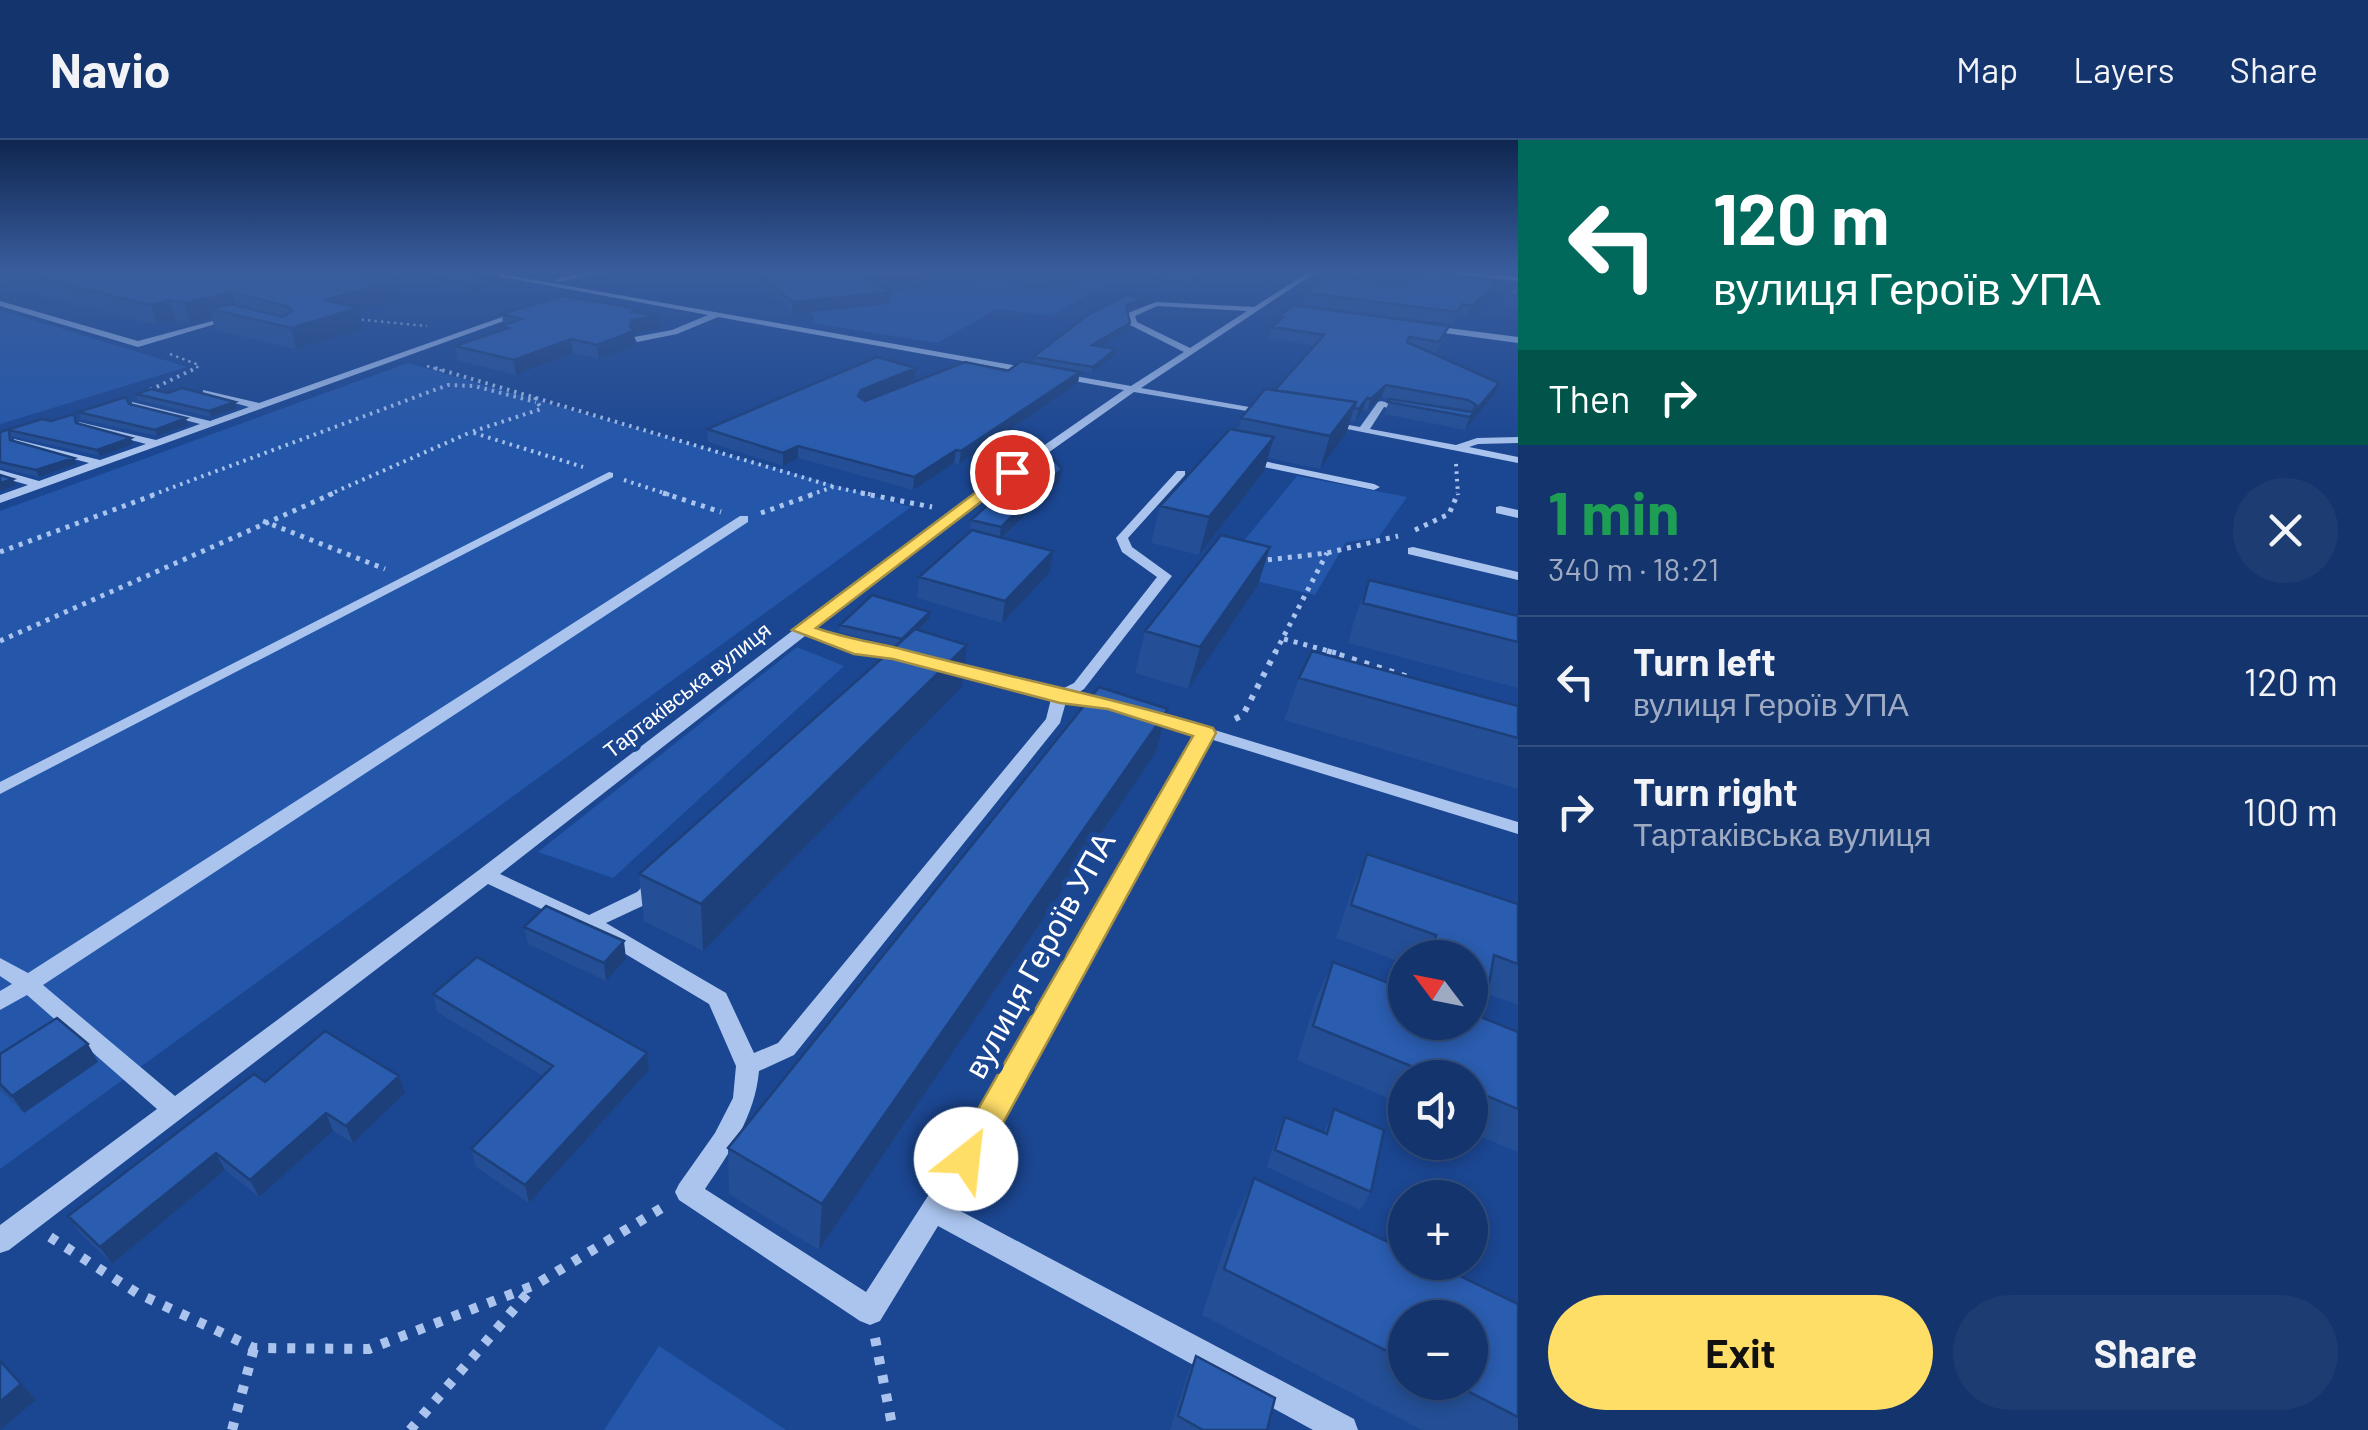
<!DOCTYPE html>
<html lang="en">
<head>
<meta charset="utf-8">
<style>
  :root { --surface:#14346d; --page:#1d3c72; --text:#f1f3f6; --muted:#9daac2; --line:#334f80; --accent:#ffde68 }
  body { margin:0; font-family:Barlow,sans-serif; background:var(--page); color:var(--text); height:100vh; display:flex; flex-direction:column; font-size:38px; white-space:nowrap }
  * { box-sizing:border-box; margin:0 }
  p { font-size:32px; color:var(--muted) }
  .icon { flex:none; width:55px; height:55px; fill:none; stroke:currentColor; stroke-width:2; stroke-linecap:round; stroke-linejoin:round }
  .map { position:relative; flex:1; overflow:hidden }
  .drawer { display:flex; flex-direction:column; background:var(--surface); width:850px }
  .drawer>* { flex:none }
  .hud { background:#00695c; color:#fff; overflow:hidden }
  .needle { width:65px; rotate:302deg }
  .fabs { position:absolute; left:1388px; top:800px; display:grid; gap:20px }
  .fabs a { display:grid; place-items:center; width:100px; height:100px; border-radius:50%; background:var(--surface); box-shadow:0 5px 15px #0003,0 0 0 2px var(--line); font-size:50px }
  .pin { position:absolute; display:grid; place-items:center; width:85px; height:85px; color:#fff; margin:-42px; border:5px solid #fff; border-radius:50%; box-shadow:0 2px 10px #0007 }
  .me { position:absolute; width:110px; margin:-55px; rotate:29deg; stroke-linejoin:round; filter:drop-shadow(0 0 8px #0008) }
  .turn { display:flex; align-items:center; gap:35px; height:210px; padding:0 30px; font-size:45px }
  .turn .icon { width:130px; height:130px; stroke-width:2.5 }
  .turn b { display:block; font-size:70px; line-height:85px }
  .then { display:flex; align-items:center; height:95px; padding:0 30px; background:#0003; gap:20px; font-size:38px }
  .round { display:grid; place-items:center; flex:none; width:105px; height:105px; border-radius:52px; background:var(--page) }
  .summary { display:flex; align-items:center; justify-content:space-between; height:170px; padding:0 30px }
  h1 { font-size:60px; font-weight:700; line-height:75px; color:#1e9e55 }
  .button { display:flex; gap:20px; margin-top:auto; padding:20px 30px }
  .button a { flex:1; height:115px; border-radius:60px; background:var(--accent); color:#111; font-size:40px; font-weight:700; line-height:115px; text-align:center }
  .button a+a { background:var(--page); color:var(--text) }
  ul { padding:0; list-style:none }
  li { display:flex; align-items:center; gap:30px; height:130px; padding:0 30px; border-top:2px solid var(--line) }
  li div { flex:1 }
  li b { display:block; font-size:38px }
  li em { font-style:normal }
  header { display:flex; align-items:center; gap:60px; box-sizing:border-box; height:140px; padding:0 50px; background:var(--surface); border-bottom:2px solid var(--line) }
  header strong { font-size:48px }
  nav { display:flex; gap:55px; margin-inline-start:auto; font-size:35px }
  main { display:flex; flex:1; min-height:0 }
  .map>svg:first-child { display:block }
</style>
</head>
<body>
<header>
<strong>Navio</strong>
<nav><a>Map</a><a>Layers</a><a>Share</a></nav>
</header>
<main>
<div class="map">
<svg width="1518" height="1290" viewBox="0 0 1518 1290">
  <rect width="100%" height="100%" fill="#1b4691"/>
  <path fill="#2457aa" d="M1075,132L1117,138L1051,176L997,169L937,203L812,183L815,177L795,163L980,141L1000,140L1029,150L1077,145L1065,133Z
    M0,170L187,227L0,284Z
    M408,223L911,367L0,1029V371Z
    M1297,336L1407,357L1378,398L1346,402L1315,455L1244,438L1229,419Z
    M797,507L844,526L613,738L538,712Z
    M659,1206L786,1290H604Z"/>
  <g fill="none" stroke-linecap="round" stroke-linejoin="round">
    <path stroke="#aac4ee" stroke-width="2.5" stroke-dasharray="2.5 4" stroke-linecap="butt" d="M355,179L427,186
      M170,214L199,225L194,231
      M427,226L443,231"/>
    <path stroke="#aac4ee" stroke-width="4" stroke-dasharray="2.5 5" stroke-linecap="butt" d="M435,228L832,346
      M150,250L196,228
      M535,257L541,269L471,292L583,327
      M1456,324L1458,355
      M624,340L670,355
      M152,355L448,245L474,246L536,262
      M328,355L471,292
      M810,355L833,347L874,355"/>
    <path stroke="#aac4ee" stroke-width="5" stroke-dasharray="4 6" stroke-linecap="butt" d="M663,353L721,372
      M861,353L932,367
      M761,373L817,353
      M263,381L385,429
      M1415,390L1449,374L1458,353
      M0,412L159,353
      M1258,421L1327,413L1398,396
      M1284,499L1336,513
      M0,501L334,353
      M1275,513L1327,413"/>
    <path stroke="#aac4ee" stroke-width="6" stroke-dasharray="5 8" stroke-linecap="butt" d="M1327,511L1411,538
      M1235,579L1243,575L1276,511"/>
    <path stroke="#aac4ee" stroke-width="10" stroke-dasharray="8 11" stroke-linecap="butt" d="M50,1097L137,1153L254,1208L369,1209L535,1145L665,1066
      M875,1198L893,1290
      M232,1290L254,1208
      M410,1290L533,1147"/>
    <path fill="#aac4ee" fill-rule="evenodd" d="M476,132H490L1131,246L1184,212L1130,185L1128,173L1156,162L1254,167L1309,132H1316L1141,248L1272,271L1276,272V276L1134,252L960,375L814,489L863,506L917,514L919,517L917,520L861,514L805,496L500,734L589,775L637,752L650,739H664L667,744L651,762L606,783L726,853L754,913L778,903L1046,579L1051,559L937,528L934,525L937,522L942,520L1058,551L1074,543L1157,437L1122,412L1116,398L1177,331H1185V335L1128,398L1132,407L1172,436L1084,549L1076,554L1111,559L1119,564L1111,569L1066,562L1060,583L794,915L759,931C755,976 730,1012 705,1049L866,1152L957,1011L1196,595L1140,577L1138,574L1140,571H1152L1518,682V694L1210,599L951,1066L1354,1279L1358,1290H1313L938,1086L880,1181L870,1185L860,1181L679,1060L675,1052L679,1044L715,993L733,958L736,926L709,864L582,788L488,744L9,1110L0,1113V1085L157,969L27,855L0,870V851L12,844L0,836V818L28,833L740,376H748V382L43,845L175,956L479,730L952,369L1124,250L718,177L677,194L637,202L634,197L672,190L708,175ZM1157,166L1247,171L1190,208L1137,182L1135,176Z
      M590,132H603L558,142L554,140Z
      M1455,132L1518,137V141L1459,134Z
      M0,161L138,201L235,175L239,177L138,207L0,166Z
      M519,171L526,173L0,363V355L28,345L0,337V330L39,341L89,323L14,303V299L100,320L146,304L79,286V282L156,300L200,284L132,266V262L210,281L249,267L203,254V250L259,263Z
      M1425,185L1518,197V203L1422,190Z
      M1381,261L1413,269L1408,272L1384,267L1370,289L1456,305L1477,298L1518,297V303L1478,304L1469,307L1518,317V323L1322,284L1327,281L1360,287L1378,262Z
      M1244,317L1374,344L1380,347L1374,350L1240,322L1238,320Z
      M609,332L613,333V337L0,654V642Z
      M1500,366L1518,370V378L1496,373V367Z
      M1413,407L1518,432V440L1408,414V408Z"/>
  </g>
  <path fill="#244f96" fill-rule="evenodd" d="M0,132H354L396,140L399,159L360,171L363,189L296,209L215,190L212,178L190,183L176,180L157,185L0,146Z
    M1218,132L1183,150L1136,142L1137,136Z
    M407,133L500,140L469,154L409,142Z
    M764,137L883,148L889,164L792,174L764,149Z
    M1498,142L1494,153L1468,178L1457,176L1452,184L1303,165L1306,153Z
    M1518,144V168L1501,165L1506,154Z
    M1126,155L1143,163L1127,170L1130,183L1129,189L1098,206L1115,215L1092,233L1033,223V217Z
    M639,173L659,189L634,193L635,205L599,219L573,213L516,235L457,220L455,206L501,190L500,186L503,185L502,174Z
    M1279,176L1445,197L1435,213H1431L1494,255L1465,290L1384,274L1390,259L1382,257L1367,271L1363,270L1355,282L1350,281L1346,294L1320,329L1268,318L1264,331L1199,415L1151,403L1160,366L1238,290L1241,278L1275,250L1315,206L1269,198L1272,187L1277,182Z
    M916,228L915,239L864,260L1008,231L1078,243L959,324L954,323L913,350L798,318L783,326L708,302L707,289Z
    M136,254L235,262L237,268L211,277L138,260Z
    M129,264L188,285L157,296L81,279L78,272Z
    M51,281L77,284L133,304L100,316L12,296V301L76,324L39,337L0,328V292Z
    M1062,329L1059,342L1003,398L1050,432L1002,483L917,458L919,437L970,391L971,380Z
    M1270,407L1258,445L1188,549L1135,533L1145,491Z
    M1369,440L1518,476V548L1348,503L1354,480Z
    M929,479L919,490L962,547L703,811L644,781L639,734L896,506L839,492L840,485Z
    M1299,538L1518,566V649L1284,580Z
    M1168,569L1156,612L819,1110L729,1054L728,1008Z
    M1367,714L1518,764V865L1487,854L1483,878L1518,892V1012L1470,992V938H1405V965L1297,920L1317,856L1333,822L1405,882L1470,818H1405V824L1336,798L1353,747Z
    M524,787L626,819L606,841L528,804Z
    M433,854L647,913L649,930L529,1063L476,1027L471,1009L543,936L437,872Z
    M0,914L98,922L24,973L0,950Z
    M265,942L405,953L353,1003L333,991L259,1057L225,1030L112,1124L80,1093L68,1076Z
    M1334,969L1371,1052L1360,1070L1267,1027L1277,994L1285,977L1323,993Z
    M1254,1038L1518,1164V1290H1422L1202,1175L1232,1085ZM1405,1178L1470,1242H1405Z
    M1196,1216L1267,1290H1170L1188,1233Z"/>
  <path fill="#1d407a" d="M497,132H499L500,140L469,154L468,144Z
    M903,132H956L868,151V139Z
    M1209,132H1218L1183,150L1185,144Z
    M396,140L399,159L360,171L363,189L296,209L291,188L325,160Z
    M1498,142L1494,153L1468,178L1472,166Z
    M232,152L237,171L210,169L212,178L190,183L184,163Z
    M890,152L889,164L792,174V162Z
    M1144,158L1143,163L1125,171L1126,166Z
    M170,160L176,180L157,185L151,165Z
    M639,169L640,179L658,176L659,189L634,193L635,205L599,219L597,205L630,186L633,172Z
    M1130,183L1129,189L1091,211L1092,205Z
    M571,199L573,213L516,235L514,220Z
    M1116,209L1115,215L1092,233L1093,227Z
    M916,228L915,239L861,262L858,256L861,250Z
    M1080,232L1078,243L959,324L961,311Z
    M1499,243L1494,255L1465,290L1470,277Z
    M1386,245L1382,257L1367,271L1371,259Z
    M1367,258L1363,270L1355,282L1359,269Z
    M235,262L237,268L211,277L209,271Z
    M1356,262L1346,294L1320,329L1330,296Z
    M186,278L188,285L157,296L155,290Z
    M1274,297L1264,331L1199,415L1209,377Z
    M131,298L133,304L100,316L97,310Z
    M798,306V318L783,326V313Z
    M956,310L954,323L913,350L914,337Z
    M74,318L76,324L39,337L36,330Z
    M1062,329L1059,342L999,401L1001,387Z
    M13,339L16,345L0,351V343Z
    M1270,407L1258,445L1188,549L1200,507Z
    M1053,411L1050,432L1002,483L1005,461Z
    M930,472L929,479L901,507L902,499Z
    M967,505L962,547L703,811L701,764Z
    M1168,569L1156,612L819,1110L822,1064Z
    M624,801L626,819L606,841L604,823Z
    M88,904L98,922L24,973L12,956Z
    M647,913L649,930L529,1063L525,1045Z
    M399,936L405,953L353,1003L346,986Z
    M326,973L333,991L259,1057L250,1040Z
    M216,1013L225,1030L112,1124L100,1107Z
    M21,1244L36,1260L0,1290V1262Z"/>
  <path fill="#2a5caf" stroke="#1d407a" stroke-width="2.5" d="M12,132H355L396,140L325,160L359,168L291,188L210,169L230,164L283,177L292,171L289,167L232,152L184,163L170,160L151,165Z
    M412,132H497L468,144L407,133Z
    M765,132H903L868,139L890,152L792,162L764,137Z
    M1145,132H1209L1185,144L1137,136Z
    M1423,132H1434L1498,142L1472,166L1462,164L1457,172L1306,153L1327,135L1400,147Z
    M1518,144V156L1506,154Z
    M1126,155L1144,158L1126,166L1130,183L1092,205L1116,209L1093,227L1033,217L1086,176Z
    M562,156L639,169L633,172L658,176L632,180L630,186L634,191L597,205L571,199L514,220L455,206L508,188L500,186L521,179L502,174Z
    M1293,165L1449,186L1439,202L1409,197L1407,202L1499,243L1470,277L1388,262L1390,259L1473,272L1476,265L1468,260L1386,245L1371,259L1367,258L1359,269L1354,268L1356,262L1275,250L1324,195L1272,187L1283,177L1279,176Z
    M877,217L916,228L861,250L858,256L865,261L965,222L1008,231L1021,221L1080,232L961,311L956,310L914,337L798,306L783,313L707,289Z
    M182,248L235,262L209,271L136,254L151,249L168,253Z
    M1265,249L1356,262L1330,296L1241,278Z
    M126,257L129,264L186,278L155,290L78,272Z
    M74,274L76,283L131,298L97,310L9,290L10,300L74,318L36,330L0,322V292L42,279L51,281Z
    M1230,289L1274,297L1209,377L1160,366Z
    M1050,316L1062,329L1001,387L971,380L1000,354Z
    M0,335L13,339L0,343Z
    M972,390L1053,411L1005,461L919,437Z
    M1221,395L1270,407L1200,507L1145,491Z
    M1369,440L1518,476V502L1363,463Z
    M872,455L930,472L902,499L840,485Z
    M915,489L967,505L701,764L639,734Z
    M1312,511L1518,566V598L1299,538Z
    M1099,547L1168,569L822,1064L728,1008Z
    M1367,714L1518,764V824L1494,815L1483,878L1518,892V969L1470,949V938H1440L1313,886L1333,822L1405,849V882H1470V818H1431L1436,795L1351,765Z
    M546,766L624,801L604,823L524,787Z
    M477,817L647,913L525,1045L471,1009L553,926L433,854Z
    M57,878L88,904L12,956L0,944V914Z
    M325,891L399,936L346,986L326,973L250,1040L216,1013L100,1107L68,1076L254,934L265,942Z
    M1334,969L1384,990L1371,1052L1275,1010L1285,977L1327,994Z
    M1254,1038L1405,1110V1122H1431L1518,1164V1277L1450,1242H1470V1178H1405V1220L1224,1129Z
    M1196,1216L1275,1258L1267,1290H1203L1178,1276Z
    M0,1221L21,1244L0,1262Z"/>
  <linearGradient id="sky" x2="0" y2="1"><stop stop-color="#0f2650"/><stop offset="0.42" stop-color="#395d9d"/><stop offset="1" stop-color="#395d9d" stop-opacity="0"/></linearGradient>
  <rect width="1518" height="312" fill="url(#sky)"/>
  <path fill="#ffde68" stroke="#a69044" stroke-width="2.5" d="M1007,329L1020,332L816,488C847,499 874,502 905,510C1008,537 1111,557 1213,588L1216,593L978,1029L966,1033L955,1029L950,1019L955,1009L1193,596L1108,569L1060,563L893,519L854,514L792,490Z"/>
  <g text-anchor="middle" stroke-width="10" stroke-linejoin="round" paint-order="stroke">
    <g font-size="22" fill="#fff" stroke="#1b4691">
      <text transform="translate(687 550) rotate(-38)" y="8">Тартаківська вулиця</text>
    </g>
    <g font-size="32" fill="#fff" stroke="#1b4691">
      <text transform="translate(1040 815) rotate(-61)" y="11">вулиця Героїв УПА</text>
    </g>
  </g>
</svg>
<div class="fabs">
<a><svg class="needle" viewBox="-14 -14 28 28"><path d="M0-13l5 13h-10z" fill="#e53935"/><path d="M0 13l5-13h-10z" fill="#9daac2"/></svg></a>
<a><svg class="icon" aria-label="sound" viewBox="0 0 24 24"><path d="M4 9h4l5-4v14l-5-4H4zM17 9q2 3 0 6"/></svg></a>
<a>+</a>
<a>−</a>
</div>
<div class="pin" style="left:1012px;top:332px;background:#d93025"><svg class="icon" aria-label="arrive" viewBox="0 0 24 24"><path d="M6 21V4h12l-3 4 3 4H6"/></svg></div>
<svg class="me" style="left:966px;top:1019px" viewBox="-20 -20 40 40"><circle r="19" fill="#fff"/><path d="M0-13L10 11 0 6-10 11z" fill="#ffde68"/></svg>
</div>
<section class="drawer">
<div class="hud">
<div class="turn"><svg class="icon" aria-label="left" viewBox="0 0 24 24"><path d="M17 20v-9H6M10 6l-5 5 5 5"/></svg><div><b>120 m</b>вулиця Героїв УПА</div></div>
<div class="then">Then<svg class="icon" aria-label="right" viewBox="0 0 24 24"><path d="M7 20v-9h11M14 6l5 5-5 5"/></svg></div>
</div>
<div class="summary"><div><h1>1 min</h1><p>340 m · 18:21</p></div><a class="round"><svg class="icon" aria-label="close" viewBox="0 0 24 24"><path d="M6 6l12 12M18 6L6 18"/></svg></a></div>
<ul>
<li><svg class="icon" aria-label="left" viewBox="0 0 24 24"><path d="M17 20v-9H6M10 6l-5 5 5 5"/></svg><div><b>Turn left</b><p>вулиця Героїв УПА</p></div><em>120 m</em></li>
<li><svg class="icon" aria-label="right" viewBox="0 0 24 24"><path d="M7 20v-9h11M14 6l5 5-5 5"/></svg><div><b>Turn right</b><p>Тартаківська вулиця</p></div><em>100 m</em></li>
</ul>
<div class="button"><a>Exit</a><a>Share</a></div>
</section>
</main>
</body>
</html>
